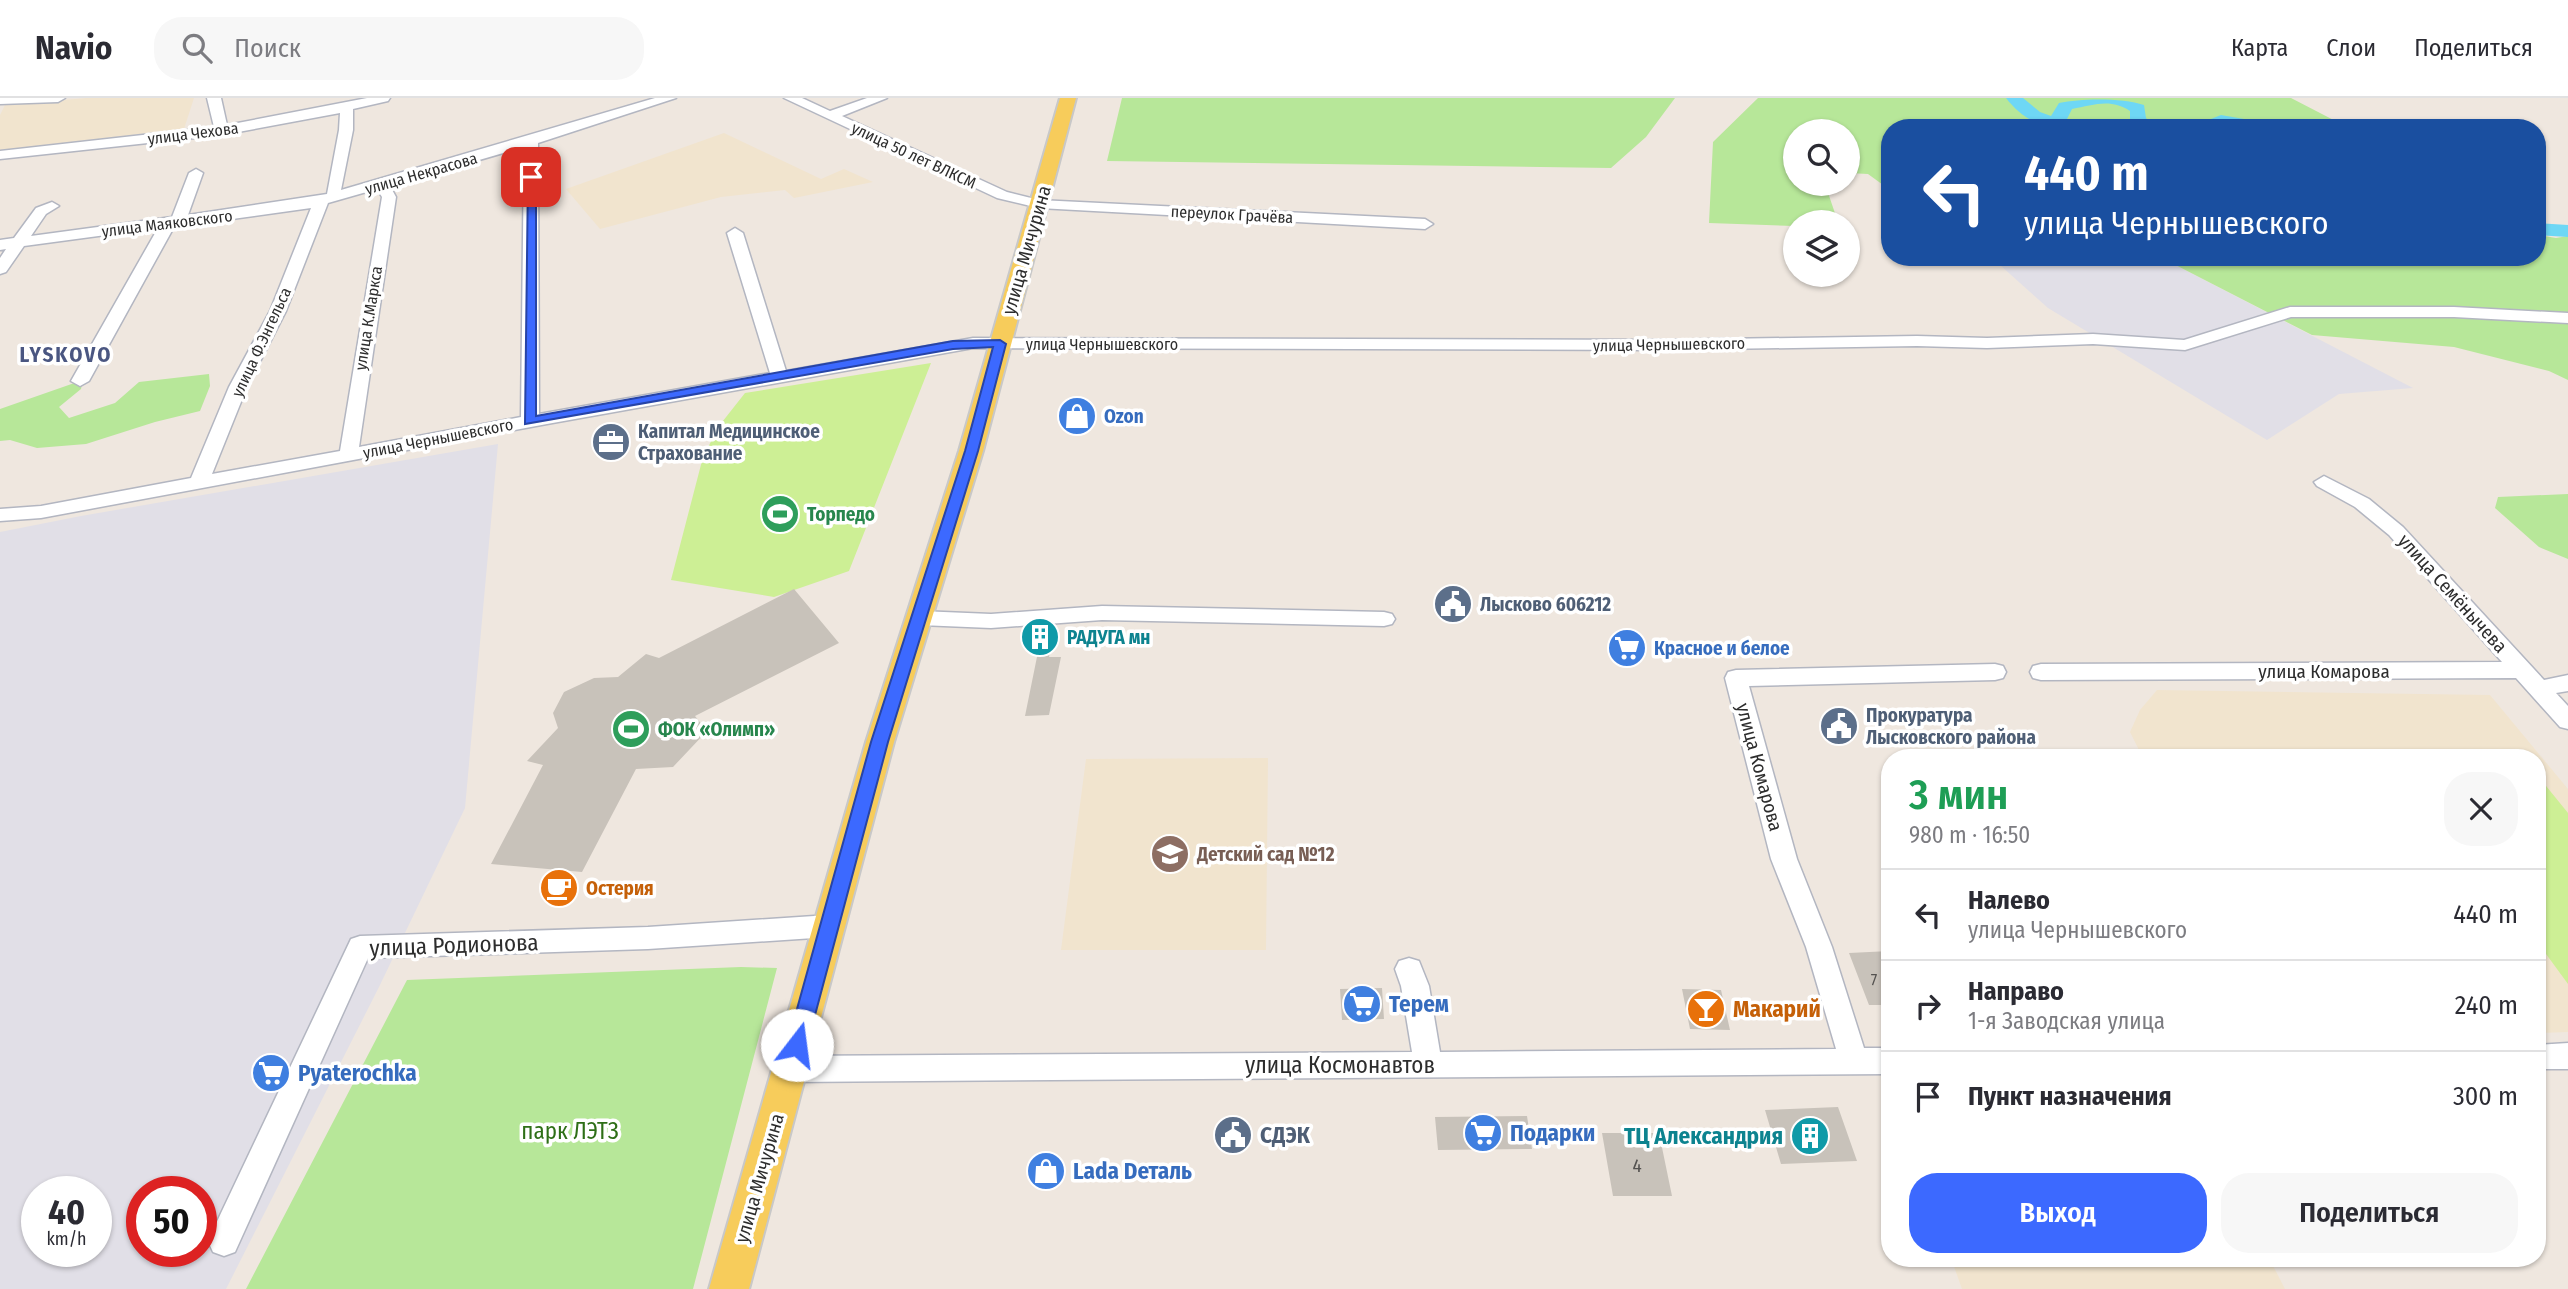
<!DOCTYPE html>
<html lang="ru">
<head>
<meta charset="utf-8">
<style>
  :root { --surface:#fff; --page:#f7f7f7; --text:#2b2b33; --muted:#7c7c81; --line:#e1e1e2; --accent:#3c69ff }
  body { margin:0; font-family:"Fira Sans Condensed",sans-serif; background:var(--page); color:var(--text); height:100vh; display:flex; flex-direction:column; font-size:26px; white-space:nowrap }
  * { box-sizing:border-box; margin:0 }
  p { font-size:23px; color:var(--muted) }
  .icon { flex:none; width:38px; height:38px; fill:none; stroke:currentColor; stroke-width:2; stroke-linecap:round; stroke-linejoin:round }
  .map { position:relative; flex:1; overflow:hidden }
  .sheet { position:absolute; left:1881px; top:651px; width:665px; height:518px; display:flex; flex-direction:column; background:var(--surface); border-radius:28px; box-shadow:0 2px 5px #0004 }
  .sheet>* { flex:none }
  .top-card { position:absolute; left:1881px; top:21px; width:665px; height:147px; border-radius:28px; box-shadow:0 2px 5px #0004; background:#1a4fa0; color:#fff; overflow:hidden }
  .fabs { position:absolute; left:1783px; top:21px; display:grid; gap:14px }
  .fabs a { display:grid; place-items:center; width:77px; height:77px; border-radius:50%; background:var(--surface); box-shadow:0 2px 5px #0004; font-size:35px }
  .speed { position:absolute; left:21px; top:1078px; display:flex; gap:14px; font-size:35px; font-weight:700; text-align:center }
  .speed>* { display:grid; place-content:center; width:91px; height:91px; border-radius:50%; background:var(--surface); box-shadow:0 2px 5px #0004; line-height:1 }
  .speed small { font-size:18px; font-weight:400 }
  .speed .limit { border:10px solid #d22; background:#fff; color:#111 }
  .pin { position:absolute; display:grid; place-items:center; width:60px; height:60px; color:#fff; margin:-30px; border-radius:14px; box-shadow:0 4px 10px #0006 }
  .me { position:absolute; width:77px; margin:-38px; rotate:15deg; stroke-linejoin:round; filter:drop-shadow(0 0 5px #0008) }
  .turn { display:flex; align-items:center; gap:24px; height:147px; padding:0 28px; font-size:32px }
  .turn .icon { width:91px; height:91px; stroke-width:2.5 }
  .turn b { display:block; font-size:49px; line-height:60px }
  .round { display:grid; place-items:center; flex:none; width:74px; height:74px; border-radius:28px; background:var(--page) }
  .head { display:flex; align-items:center; justify-content:space-between; height:119px; padding:0 28px }
  h1 { font-size:42px; font-weight:600; line-height:52px; color:#1e9e55 }
  .cta { display:flex; gap:14px; margin-top:auto; padding:14px 28px }
  .cta a { flex:1; height:80px; border-radius:28px; background:var(--accent); color:#fff; font-size:28px; font-weight:600; line-height:80px; text-align:center }
  .cta a+a { background:var(--page); color:var(--text) }
  ul { padding:0; list-style:none }
  li { display:flex; align-items:center; gap:21px; height:91px; padding:0 28px; border-top:2px solid var(--line) }
  li div { flex:1 }
  li b { display:block; font-size:26px }
  li em { font-style:normal }
  header { display:flex; align-items:center; gap:42px; box-sizing:border-box; height:98px; padding:0 35px; background:var(--surface); border-bottom:2px solid var(--line) }
  header strong { font-size:33px }
  nav { display:flex; gap:38px; margin-inline-start:auto; font-size:24px }
  .search { width:490px; height:63px; background:var(--page); display:flex; align-items:center; gap:18px; box-sizing:border-box; padding:0 24px; border-radius:28px; color:var(--muted); font-size:26px }
  .map>svg:first-child { display:block }
</style>
</head>
<body>
<header>
<strong>Navio</strong>
<div class="search"><svg class="icon" aria-label="search" viewBox="0 0 24 24"><circle cx="10" cy="10" r="6"/><path d="M15 15l6 6"/></svg>Поиск</div>
<nav><a>Карта</a><a>Слои</a><a>Поделиться</a></nav>
</header>
<div class="map">
<svg width="2568" height="1191" viewBox="0 0 2568 1191">
  <rect width="100%" height="100%" fill="#efe7df"/>
  <path fill="#e1dfe7" fill-rule="evenodd" d="M1991,159H2160L2413,290L2339,296L2267,342L2048,210Z
    M498,346L465,710L379,889L226,1191H0V434L81,418ZM37,1094H96V1153H37ZM142,1094H201V1153H142Z"/>
  <path fill="#f1e4ce" d="M87,0H194L184,31L0,52V17L5,7Z
    M724,35L821,81L844,71L873,84L794,100L785,92L721,99L600,131L566,91Z
    M2157,592L2490,597L2568,691V934L2538,935V660H2143L2130,634L2140,612Z
    M1268,660L1266,852H1061L1086,661Z
    M1951,1160H2269L2285,1191H1962Z"/>
  <path fill="#b7e799" d="M1122,0H1675L1646,39L1611,70L1107,63Z
    M1758,0H2291L2349,30H1890V92L1868,76L1848,75V33H1796V86H1825L1838,124H1796L1795,128L1709,125L1713,44Z
    M2538,137L2556,140L2568,138V282L2549,273L2454,249L2312,237L2160,159H2538Z
    M209,276L210,288L200,313L155,324L86,346L37,350L10,342L0,343V311L83,282L81,291L59,309L69,320L115,305L139,284Z
    M2568,396V461L2539,449L2495,410L2498,399Z
    M741,869L777,870L693,1191H246L407,882Z"/>
  <path fill="#cdef95" d="M931,265L849,473L774,499L671,482L703,359L719,328L745,295Z
    M2395,655H2518L2522,660H2399Z
    M2538,678L2568,715V886L2538,845Z"/>
  <g fill="none" stroke-linecap="round" stroke-linejoin="round">
    <path fill="#6ed7f5" fill-rule="evenodd" d="M2006,0H2023L2040,14L2051,18L2059,5C2083,0 2123,0 2144,7L2146,20L2156,30H2138L2130,21V13C2111,0 2093,7 2072,11L2064,27C2040,32 2020,18 2006,0Z
      M2221,17L2267,25L2275,30H2210L2211,21Z
      M2538,125L2568,127V139L2538,137Z"/>
  </g>
  <path fill="#c8c2ba" d="M794,491L839,545L695,618L707,633L673,669L636,671L582,774L491,766L543,667L527,663L558,630L553,615L564,594L594,580L618,579L646,556L659,560Z
    M1054,528L1049,559H1061L1049,617L1025,618L1039,549H1026L1030,530Z
    M1639,543L1644,557L1614,558L1610,544Z
    M1890,853V907H1869L1849,855Z
    M1382,890L1384,921L1342,922L1340,891Z
    M1682,891L1721,892L1730,932L1690,931Z
    M1838,1009L1857,1063L1781,1066L1765,1012Z
    M1527,1018L1532,1051L1438,1052L1435,1019Z
    M1602,1035H1659L1672,1098H1613Z"/>
  <g fill="none" stroke-linecap="round" stroke-linejoin="round">
    <defs>
      <path id="minor" d="M0,0H65L58,4L0,6Z
        M207,0H221L227,27L367,0H390L388,3L353,11V32L341,92L655,0H676L538,45L539,316L770,275L727,135L735,130L743,135L786,273L973,240L1659,242L1917,238L1987,240L2093,236L2184,242L2290,209H2454L2568,215V225L2454,219H2291L2185,252L2093,246L1987,250L1917,248L1659,252L973,250L547,326L41,420L0,423V411L41,408L191,380L229,289L270,213L311,110L174,129L89,283L80,288L71,283L158,130L24,148L6,174L0,176V160L6,151L0,152V142L14,140L36,110L52,104L59,108L46,116L31,138L172,119L189,75L196,71L203,75L188,117L327,96L339,32L340,15L222,37L0,61V53L214,29ZM524,49L521,319L359,349L396,99L390,88ZM377,91L382,99L340,353L212,376L247,289L286,213L328,105Z
        M784,0H802L830,13L867,0H887L842,18L1007,94L1039,102L1425,121L1433,126L1425,131L1039,110L997,100Z
        M2324,378L2369,401L2403,429L2544,582L2568,577V593L2556,595L2568,608V631L2560,629L2516,580L2041,582L2033,580L2030,574L2033,568L2041,566L2502,564L2389,437L2355,409L2317,388L2314,384Z
        M1102,508L1384,514L1392,516L1395,521L1392,526L1384,528L1102,522L991,530L920,527L912,525L909,520L912,515L920,513L991,516Z
        M1995,566L2003,568L2006,574L2003,580L1995,582L1749,588L1797,761L1832,849L1864,950H1890V976L791,984L781,980L777,971L781,962L791,958L1412,954L1401,888L1395,871L1399,863L1409,860L1419,863L1429,888L1440,954L1836,951L1806,849L1771,761L1725,580L1728,574L1736,572Z
        M829,817L838,820L842,828L838,836L829,839L648,851L368,860L235,1154L224,1158L213,1154L208,1143L213,1132L351,841L360,838L648,829Z
        M2568,945V971H2538V947Z"/>
      <path id="major" d="M1060,0H1076L983,353L894,644L749,1191H709L866,644L959,353Z"/>
    </defs>
    <use href="#minor" stroke="#b3b6c1" stroke-width="3"/>
    <use href="#major" stroke="#c8c8c8" stroke-width="4"/>
    <use href="#minor" fill="#fff" fill-rule="evenodd"/>
    <use href="#major" fill="#f7cc5b" fill-rule="evenodd"/>
  </g>
  <path fill="#3c69ff" stroke="#2744a6" stroke-width="2" d="M528,76L536,79V318L953,243L1000,242L1006,246L978,353L888,644L807,947L804,953L797,956L790,953L787,947L871,644L965,353L993,249L953,251L525,326Z"/>
  <defs>
    <symbol id="shop-disc" viewBox="-11 -11 22 22"><circle r="9.5" fill="#3f7fe0" stroke="#fff"/><path d="M-5-2.5h2.3a2.7 3.5 0 0 1 5.4 0H5L5.5 6h-11ZM-1.5-2.5h3a1.5 2.3 0 0 0-3 0Z" fill="#fff"/></symbol>
    <symbol id="office-disc" viewBox="-11 -11 22 22"><circle r="9.5" fill="#5c6f8a" stroke="#fff"/><path d="M-6-3h4V-5.5h4V-3h4V5H-6ZM-1-4.5V-3h2v-1.5ZM-6 0V1H6V0Z" fill="#fff"/></symbol>
    <symbol id="stadium-disc" viewBox="-11 -11 22 22"><circle r="9.5" fill="#2e9e5b" stroke="#fff"/><path d="M0-5a6.5 5 0 1 0 0 10a6.5 5 0 1 0 0-10ZM-3.5-1.8h7v3.6h-7Z" fill="#fff"/></symbol>
    <symbol id="civic-disc" viewBox="-11 -11 22 22"><circle r="9.5" fill="#5c6f8a" stroke="#fff"/><path d="M-.6-6.5H3V-4.5H.6V-3L4-1V1h2V6H-6V1h2V-1L-.6-3ZM-1.2 2.5V6h2.4V2.5Z" fill="#fff"/></symbol>
    <symbol id="building-disc" viewBox="-11 -11 22 22"><circle r="9.5" fill="#0f9aa8" stroke="#fff"/><path d="M-4-6H4V6H1V3H-1V6H-4ZM-2.5-4.3h1.7v1.8h-1.7ZM.8-4.3h1.7v1.8H.8ZM-2.5-1h1.7V.8h-1.7ZM.8-1h1.7V.8H.8Z" fill="#fff"/></symbol>
    <symbol id="supermarket-disc" viewBox="-11 -11 22 22"><circle r="9.5" fill="#3f7fe0" stroke="#fff"/><path d="M-6-5.5h2.5l.6 2H6L4.5 2H-2.5L-4.4-4H-6ZM-1.5 3.2a1.3 1.3 0 1 0 .1 0ZM3 3.2a1.3 1.3 0 1 0 .1 0Z" fill="#fff"/></symbol>
    <symbol id="school-disc" viewBox="-11 -11 22 22"><circle r="9.5" fill="#8d6e63" stroke="#fff"/><path d="M0-5L7-2L0 1L-7-2ZM-4 1L0 2.5L4 1V4Q0 6-4 4Z" fill="#fff"/></symbol>
    <symbol id="cafe-disc" viewBox="-11 -11 22 22"><circle r="9.5" fill="#e8710a" stroke="#fff"/><path d="M-5.5-4.5H6V0H3Q3 3.5 0 3.5H-2.5Q-5.5 3.5-5.5 0ZM3-3.2v2h1.7v-2ZM-6 4.5H4V6H-6Z" fill="#fff"/></symbol>
    <symbol id="bar-disc" viewBox="-11 -11 22 22"><circle r="9.5" fill="#e8710a" stroke="#fff"/><path d="M-6-5H6L.8 .8V4.5H3.5V6h-7V4.5H-.8V.8Z" fill="#fff"/></symbol>
  </defs>
  <g fill-rule="evenodd">
    <use href="#shop-disc" x="1055" y="296" width="44" height="44"/>
    <use href="#office-disc" x="589" y="322" width="44" height="44"/>
    <use href="#stadium-disc" x="758" y="394" width="44" height="44"/>
    <use href="#civic-disc" x="1431" y="484" width="44" height="44"/>
    <use href="#building-disc" x="1018" y="517" width="44" height="44"/>
    <use href="#supermarket-disc" x="1605" y="528" width="44" height="44"/>
    <use href="#civic-disc" x="1817" y="606" width="44" height="44"/>
    <use href="#stadium-disc" x="609" y="609" width="44" height="44"/>
    <use href="#school-disc" x="1148" y="734" width="44" height="44"/>
    <use href="#cafe-disc" x="537" y="768" width="44" height="44"/>
    <use href="#supermarket-disc" x="1340" y="884" width="44" height="44"/>
    <use href="#bar-disc" x="1684" y="889" width="44" height="44"/>
    <use href="#supermarket-disc" x="249" y="953" width="44" height="44"/>
    <use href="#supermarket-disc" x="1461" y="1013" width="44" height="44"/>
    <use href="#civic-disc" x="1211" y="1015" width="44" height="44"/>
    <use href="#building-disc" x="1788" y="1016" width="44" height="44"/>
    <use href="#shop-disc" x="1024" y="1051" width="44" height="44"/>
  </g>
  <g text-anchor="middle" stroke-width="7" stroke-linejoin="round" paint-order="stroke">
    <g font-size="16" fill="#2d2d2d" stroke="#fff">
      <text transform="translate(193 35) rotate(-7)" y="6">улица Чехова</text>
      <text transform="translate(914 57) rotate(25)" y="6">улица 50 лет ВЛКСМ</text>
      <text transform="translate(421 75) rotate(-16)" y="6">улица Некрасова</text>
      <text transform="translate(1232 116) rotate(3)" y="6">переулок Грачёва</text>
      <text transform="translate(167 125) rotate(-7)" y="6">улица Маяковского</text>
      <text transform="translate(368 220) rotate(-81)" y="6">улица К.Маркса</text>
      <text transform="translate(261 244) rotate(-65)" y="6">улица Ф.Энгельса</text>
      <text x="1102" y="252">улица Чернышевского</text>
      <text transform="translate(1669 246) rotate(-1)" y="6">улица Чернышевского</text>
      <text transform="translate(438 340) rotate(-11)" y="6">улица Чернышевского</text>
    </g>
    <g font-size="16" fill="#545250">
      <text x="1874" y="887">7</text>
    </g>
    <g font-size="19" fill="#2d2d2d" stroke="#fff">
      <text transform="translate(1026 152) rotate(-74)" y="7">улица Мичурина</text>
      <text transform="translate(2453 495) rotate(48)" y="7">улица Семёнычева</text>
      <text x="2324" y="580">улица Комарова</text>
      <text transform="translate(1760 669) rotate(75)" y="7">улица Комарова</text>
      <text transform="translate(759 1080) rotate(-74)" y="7">улица Мичурина</text>
    </g>
    <g font-size="19" font-weight="bold" fill="#366cbe" stroke="#fff" text-anchor="start">
      <text x="1104" y="325">Ozon</text>
      <text x="1654" y="557">Красное и белое</text>
    </g>
    <g font-size="19" font-weight="bold" fill="#4e5e75" stroke="#fff" text-anchor="start">
      <text x="638" y="340">Капитал Медицинское<tspan x="638" dy="22">Страхование</tspan></text>
      <text x="1480" y="513">Лысково 606212</text>
      <text x="1866" y="624">Прокуратура<tspan x="1866" dy="22">Лысковского района</tspan></text>
    </g>
    <g font-size="19" font-weight="bold" fill="#27864d" stroke="#fff" text-anchor="start">
      <text x="807" y="423">Торпедо</text>
      <text x="658" y="638">ФОК «Олимп»</text>
    </g>
    <g font-size="19" font-weight="bold" fill="#0d838f" stroke="#fff" text-anchor="start">
      <text x="1067" y="546">РАДУГА мн</text>
    </g>
    <g font-size="19" font-weight="bold" fill="#785e54" stroke="#fff" text-anchor="start">
      <text x="1197" y="763">Детский сад №12</text>
    </g>
    <g font-size="19" font-weight="bold" fill="#c56008" stroke="#fff" text-anchor="start">
      <text x="586" y="797">Остерия</text>
    </g>
    <g font-size="19" fill="#545250">
      <text x="1637" y="1074">4</text>
    </g>
    <g font-size="21" font-weight="bold" letter-spacing="2" fill="#4a5681" stroke="#fff">
      <text x="66" y="264">LYSKOVO</text>
    </g>
    <g font-size="23" fill="#2d2d2d" stroke="#fff">
      <text transform="translate(454 847) rotate(-2)" y="8">улица Родионова</text>
      <text x="1340" y="975">улица Космонавтов</text>
    </g>
    <g font-size="23" font-weight="bold" fill="#366cbe" stroke="#fff" text-anchor="start">
      <text x="1389" y="914">Терем</text>
      <text x="298" y="983">Pyaterochka</text>
      <text x="1510" y="1043">Подарки</text>
      <text x="1073" y="1081">Lada Dеталь</text>
    </g>
    <g font-size="23" font-weight="bold" fill="#c56008" stroke="#fff" text-anchor="start">
      <text x="1733" y="919">Макарий</text>
    </g>
    <g font-size="23" fill="#2e6f17" stroke="#fff">
      <text x="570" y="1041">парк ЛЭТЗ</text>
    </g>
    <g font-size="23" font-weight="bold" fill="#4e5e75" stroke="#fff" text-anchor="start">
      <text x="1260" y="1045">СДЭК</text>
    </g>
    <g font-size="23" font-weight="bold" fill="#0d838f" stroke="#fff" text-anchor="end">
      <text x="1783" y="1046">ТЦ Александрия</text>
    </g>
  </g>
</svg>
<div class="fabs">
<a><svg class="icon" aria-label="search" viewBox="0 0 24 24"><circle cx="10" cy="10" r="6"/><path d="M15 15l6 6"/></svg></a>
<a><svg class="icon" aria-label="layers" viewBox="0 0 24 24"><path d="M12 4l9 5-9 5-9-5zM3 14l9 5 9-5"/></svg></a>
</div>
<div class="speed"><div>40<small>km/h</small></div><div class="limit">50</div></div>
<div class="pin" style="left:531px;top:79px;background:#d93025"><svg class="icon" aria-label="arrive" viewBox="0 0 24 24"><path d="M6 21V4h12l-3 4 3 4H6"/></svg></div>
<svg class="me" style="left:797px;top:947px" viewBox="-20 -20 40 40"><circle r="19" fill="#fff"/><path d="M0-13L10 11 0 6-10 11z" fill="#3c69ff"/></svg>
<div class="top-card">
<div class="turn"><svg class="icon" aria-label="left" viewBox="0 0 24 24"><path d="M17 20v-9H6M10 6l-5 5 5 5"/></svg><div><b>440 m</b>улица Чернышевского</div></div>
</div>
<section class="sheet">
<div class="head"><div><h1>3 мин</h1><p>980 m · 16:50</p></div><a class="round"><svg class="icon" aria-label="close" viewBox="0 0 24 24"><path d="M6 6l12 12M18 6L6 18"/></svg></a></div>
<ul>
<li><svg class="icon" aria-label="left" viewBox="0 0 24 24"><path d="M17 20v-9H6M10 6l-5 5 5 5"/></svg><div><b>Налево</b><p>улица Чернышевского</p></div><em>440 m</em></li>
<li><svg class="icon" aria-label="right" viewBox="0 0 24 24"><path d="M7 20v-9h11M14 6l5 5-5 5"/></svg><div><b>Направо</b><p>1-я Заводская улица</p></div><em>240 m</em></li>
<li><svg class="icon" aria-label="arrive" viewBox="0 0 24 24"><path d="M6 21V4h12l-3 4 3 4H6"/></svg><div><b>Пункт назначения</b></div><em>300 m</em></li>
</ul>
<div class="cta"><a>Выход</a><a>Поделиться</a></div>
</section>
</div>
</body>
</html>
